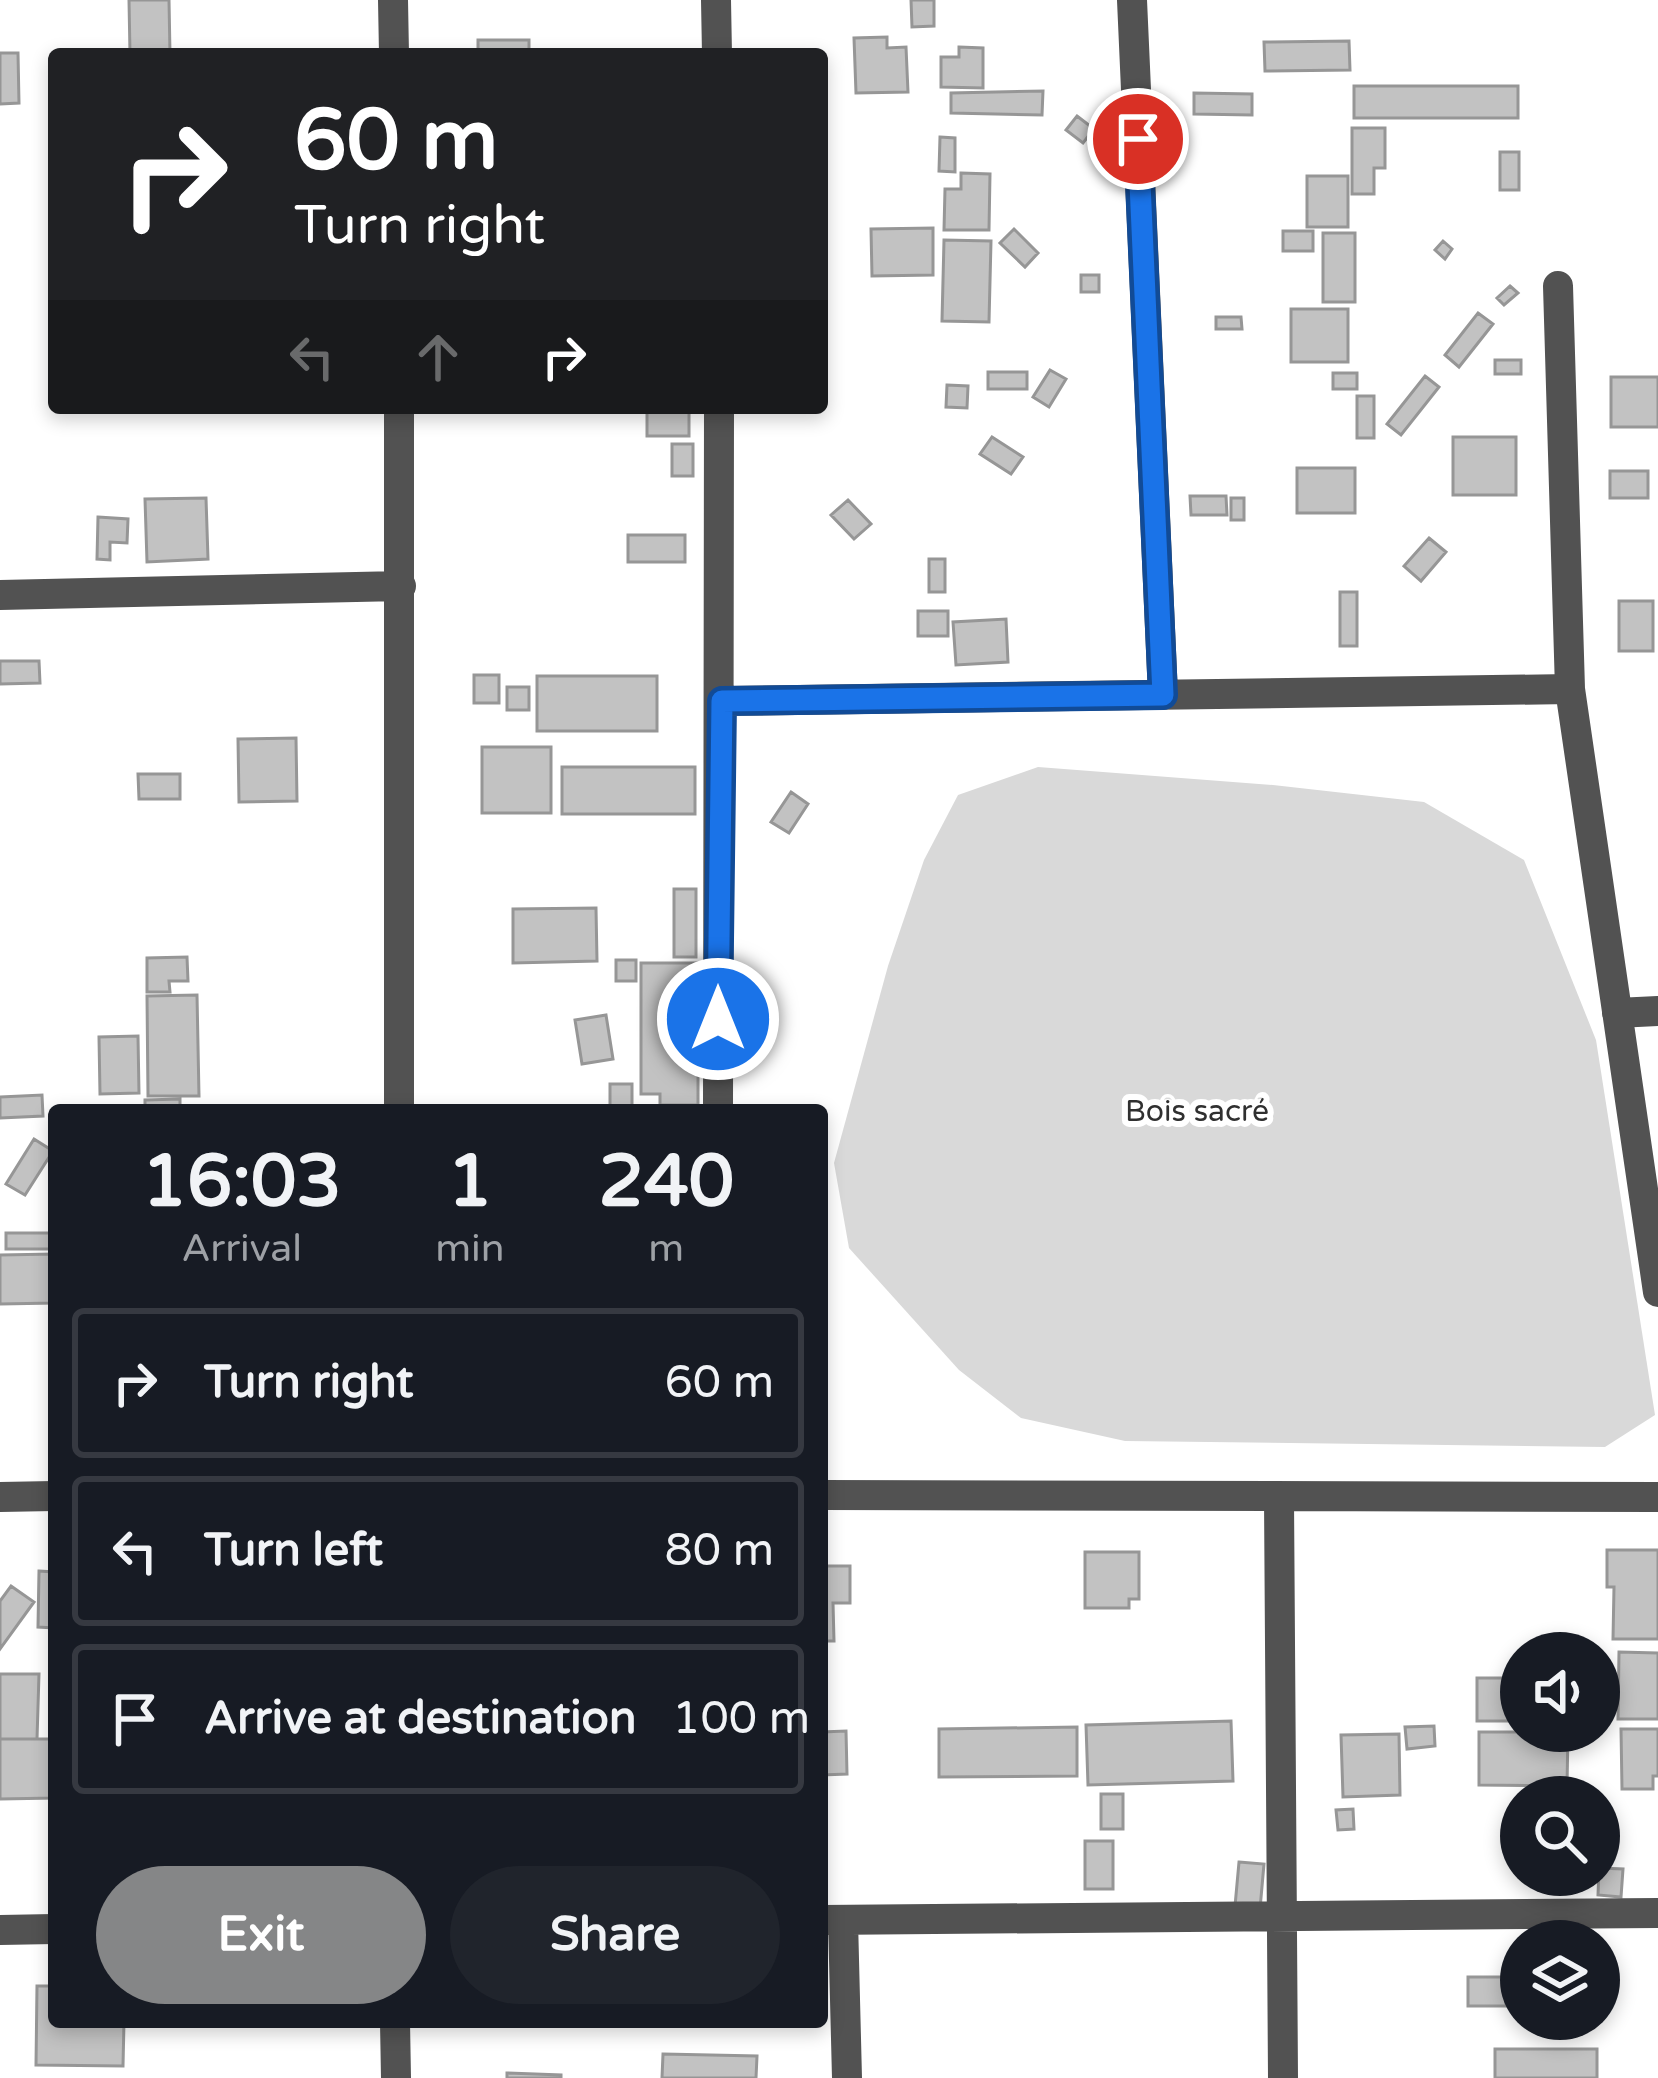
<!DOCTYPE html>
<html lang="en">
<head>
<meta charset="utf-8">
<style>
  :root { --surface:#171b24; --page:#20242c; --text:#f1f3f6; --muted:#9ea1a6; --line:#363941; --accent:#858687 }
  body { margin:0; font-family:"Varela Round",sans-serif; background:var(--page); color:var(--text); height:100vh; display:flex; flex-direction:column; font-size:45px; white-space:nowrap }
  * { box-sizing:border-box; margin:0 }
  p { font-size:39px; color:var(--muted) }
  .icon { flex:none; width:66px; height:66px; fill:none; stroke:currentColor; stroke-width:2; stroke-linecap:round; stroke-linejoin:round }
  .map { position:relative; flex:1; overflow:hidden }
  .side { position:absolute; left:48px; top:1104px; width:780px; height:924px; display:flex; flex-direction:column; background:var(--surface); border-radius:12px; box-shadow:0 6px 18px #0003 }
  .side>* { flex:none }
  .guide { position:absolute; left:48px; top:48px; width:780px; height:366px; border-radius:12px; box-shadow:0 6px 18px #0003; background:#202124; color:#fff; overflow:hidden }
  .fabs { position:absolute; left:1500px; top:1632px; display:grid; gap:24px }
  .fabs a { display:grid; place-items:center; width:120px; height:120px; border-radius:50%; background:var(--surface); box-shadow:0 6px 18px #0003; font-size:60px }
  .pin { position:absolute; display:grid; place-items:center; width:102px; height:102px; color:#fff; margin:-51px; border:6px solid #fff; border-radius:50%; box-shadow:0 3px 12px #0007 }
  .me { position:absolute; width:132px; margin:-66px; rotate:0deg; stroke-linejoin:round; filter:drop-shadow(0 0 9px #0008) }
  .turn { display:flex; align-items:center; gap:42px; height:252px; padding:0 48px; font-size:54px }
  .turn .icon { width:156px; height:156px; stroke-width:2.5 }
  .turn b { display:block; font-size:84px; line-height:102px }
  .lanes { display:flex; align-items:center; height:114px; padding:0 48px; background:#0003; justify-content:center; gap:60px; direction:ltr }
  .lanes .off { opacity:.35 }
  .eta { display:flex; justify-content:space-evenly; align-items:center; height:204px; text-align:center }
  .eta b { font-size:72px; font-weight:700; line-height:84px }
  .action { display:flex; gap:24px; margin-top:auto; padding:24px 48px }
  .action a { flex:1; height:138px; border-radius:72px; background:var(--accent); color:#fff; font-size:48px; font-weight:700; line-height:138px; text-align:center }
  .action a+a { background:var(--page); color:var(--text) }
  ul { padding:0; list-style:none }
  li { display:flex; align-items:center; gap:36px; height:150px; margin:0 24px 18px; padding:0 24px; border:6px solid var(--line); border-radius:12px }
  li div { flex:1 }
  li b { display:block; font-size:45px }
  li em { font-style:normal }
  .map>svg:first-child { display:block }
</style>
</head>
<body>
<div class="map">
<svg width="1658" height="2078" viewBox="0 0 1658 2078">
  <rect width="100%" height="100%" fill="#fff"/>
  <path fill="#d9d9d9" d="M1038,767L1273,785L1424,802L1524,860L1596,1040L1655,1415L1605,1447L1125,1441L1021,1418L959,1370L849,1248L834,1163L888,966L924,860L958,795Z"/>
  <path fill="#c2c2c2" stroke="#969696" stroke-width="3" d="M129,0H169L170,54H130Z
    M911,0H934V26L912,27Z
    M887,37V48L906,47L908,92L856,93L854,38Z
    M478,40H529V54H478Z
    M1349,41L1350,70L1265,71L1264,42Z
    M959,47L983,48V88L941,87V57H959Z
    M0,53H18L19,103L0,104Z
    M1354,86H1518V118H1354Z
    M1043,91L1042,115L951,113V93Z
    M1194,93L1252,94V115L1194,114Z
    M1077,116L1094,129L1083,143L1066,130Z
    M1352,128H1385V168H1374V194H1352Z
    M940,137L955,138V172L939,171Z
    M1500,152H1519V190H1500Z
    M961,173L990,174L989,230H944L945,189H961Z
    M1307,176H1348V227H1307Z
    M933,228V275L872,276L871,229Z
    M1014,229L1038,253L1025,267L1000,243Z
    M1283,231H1313V251H1283Z
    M1323,233H1355V302H1323Z
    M944,240L991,241L989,322L942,321Z
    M1443,241L1452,249L1445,259L1435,250Z
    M1081,275H1099V292H1081Z
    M1510,286L1518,293L1504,305L1497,298Z
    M1291,309H1348V362H1291Z
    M1478,313L1493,324L1459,367L1445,355Z
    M1216,317H1241L1242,329H1216Z
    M1495,360H1521V374H1495Z
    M1050,370L1066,379L1049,407L1033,397Z
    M988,372H1027V389H988Z
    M1333,373H1357V389H1333Z
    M1425,376L1439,387L1401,435L1387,424Z
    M1611,377H1658V427H1611Z
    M947,385L968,386L967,408L946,407Z
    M1357,396H1374V438H1357Z
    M647,408H689V436H647Z
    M992,437L1023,457L1011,474L980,454Z
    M1453,437H1516V495H1453Z
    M672,444H693V476H672Z
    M1297,468H1355V513H1297Z
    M1610,471H1648V498H1610Z
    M1190,496H1226L1227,515H1191Z
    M206,498L208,559L147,562L145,499Z
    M1231,498H1244V520H1231Z
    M848,500L871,524L854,539L831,515Z
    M98,517L128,519L127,543L110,542V560L97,559Z
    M628,535H685V562H628Z
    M1429,538L1446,552L1421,581L1404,566Z
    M929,559H945V592H929Z
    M1340,592H1357V646H1340Z
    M1619,601H1653V651H1619Z
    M918,611H948V636H918Z
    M1006,619L1008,662L956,665L953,622Z
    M0,661H39L40,683L0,684Z
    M474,675H499V703H474Z
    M537,676H657V731H537Z
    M507,687H529V710H507Z
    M296,738L297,801L239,802L238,739Z
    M482,747H551V813H482Z
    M562,767H695V814H562Z
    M138,774H180V799H139Z
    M791,792L808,804L789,833L771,822Z
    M674,889H696V957H674Z
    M596,908L597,961L513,963V909Z
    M187,957L188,981H169L170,992H147V958Z
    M616,960H636V981H616Z
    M641,963H698V1105H660V1094H641Z
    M197,995L199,1096H148L147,996Z
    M606,1015L613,1059L582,1064L575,1020Z
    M138,1036L139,1093L100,1094L99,1037Z
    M610,1084H632V1110H610Z
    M42,1095L43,1116L0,1118V1097Z
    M180,1099V1110H145V1100Z
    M34,1139L53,1151L25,1195L6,1184Z
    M6,1233H54V1249H6Z
    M54,1254V1303L0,1304V1255Z
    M1607,1550H1658V1639H1613L1614,1587H1607Z
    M1085,1552H1139V1599H1129V1608H1085Z
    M822,1566H850V1603H833L834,1641H822Z
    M39,1571L54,1572V1628L38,1627Z
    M11,1586L34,1602L0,1649V1601Z
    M1619,1652L1658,1653V1719H1618Z
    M0,1674H39L37,1739H0Z
    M1477,1678H1521V1721H1477Z
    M1231,1721L1233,1781L1088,1785L1086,1725Z
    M1434,1726L1435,1746L1407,1749L1405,1727Z
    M1077,1727V1776L939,1777V1729Z
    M1621,1729H1658V1776H1653V1789H1622Z
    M846,1731L847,1774L822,1775V1732Z
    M1479,1732H1568L1567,1786L1479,1785Z
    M1399,1734L1400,1795L1343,1797L1341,1735Z
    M0,1739H54V1798L0,1799Z
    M1101,1794H1123V1829H1101Z
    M1353,1809L1354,1829L1338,1830L1336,1810Z
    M1085,1841H1113V1889H1085Z
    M53,1844H54V1902L50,1901Z
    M1239,1862L1264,1864L1260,1909L1235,1906Z
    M1599,1868L1623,1869L1621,1897L1598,1895Z
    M1468,1977H1506V2006H1468Z
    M37,1986H54V2022H124L123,2066L36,2065Z
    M1495,2049H1597V2078H1495Z
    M663,2054L757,2056L756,2078H662Z
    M507,2073L561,2075V2078H507Z"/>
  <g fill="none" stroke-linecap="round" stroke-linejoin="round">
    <path stroke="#525252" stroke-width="30" d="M393,0L394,54
      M716,0L717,54
      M1132,0L1163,695
      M1558,286L1570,689L1658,1292
      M399,408V1110
      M0,595L401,586
      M721,701L1570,689
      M1617,1013L1658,1011
      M718,1110L719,408
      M822,1495L1658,1497
      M0,1497L54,1496
      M1279,1498L1283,2078
      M822,1920L1658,1913
      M843,1920L847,2078
      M0,1930L54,1929
      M395,2022L396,2078"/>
  </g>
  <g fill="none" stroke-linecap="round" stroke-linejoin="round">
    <defs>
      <path id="route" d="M718,1019L722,701L1163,695L1138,139"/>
    </defs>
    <use href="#route" stroke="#114b97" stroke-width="30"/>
    <use href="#route" stroke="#1a73e8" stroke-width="21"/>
  </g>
  <g text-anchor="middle" stroke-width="12" stroke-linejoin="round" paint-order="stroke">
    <g font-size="30" fill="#303030" stroke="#fff">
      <text x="1197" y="1121">Bois sacré</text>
    </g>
  </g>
</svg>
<div class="fabs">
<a><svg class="icon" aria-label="sound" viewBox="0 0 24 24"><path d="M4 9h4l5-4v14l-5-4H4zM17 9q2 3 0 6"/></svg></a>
<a><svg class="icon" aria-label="search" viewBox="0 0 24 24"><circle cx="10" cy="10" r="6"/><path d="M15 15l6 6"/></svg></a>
<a><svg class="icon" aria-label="layers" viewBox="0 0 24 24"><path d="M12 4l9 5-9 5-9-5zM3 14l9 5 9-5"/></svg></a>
</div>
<div class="pin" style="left:1138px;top:139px;background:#d93025"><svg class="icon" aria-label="arrive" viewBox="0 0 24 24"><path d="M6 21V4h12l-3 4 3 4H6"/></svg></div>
<svg class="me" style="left:718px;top:1019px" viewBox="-20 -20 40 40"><circle r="17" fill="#1a73e8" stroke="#fff" stroke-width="3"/><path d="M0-11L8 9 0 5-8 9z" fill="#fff"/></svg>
<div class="guide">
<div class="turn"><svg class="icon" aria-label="right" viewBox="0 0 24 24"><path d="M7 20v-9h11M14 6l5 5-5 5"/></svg><div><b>60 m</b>Turn right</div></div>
<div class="lanes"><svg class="icon off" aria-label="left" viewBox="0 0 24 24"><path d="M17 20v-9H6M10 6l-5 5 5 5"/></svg><svg class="icon off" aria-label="ahead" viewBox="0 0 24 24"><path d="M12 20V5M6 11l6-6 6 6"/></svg><svg class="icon" aria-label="right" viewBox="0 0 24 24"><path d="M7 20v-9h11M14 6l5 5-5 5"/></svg></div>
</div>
<section class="side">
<div class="eta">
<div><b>16:03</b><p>Arrival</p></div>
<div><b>1</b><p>min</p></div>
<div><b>240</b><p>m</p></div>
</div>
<ul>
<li><svg class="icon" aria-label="right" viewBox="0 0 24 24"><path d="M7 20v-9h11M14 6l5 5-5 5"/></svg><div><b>Turn right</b></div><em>60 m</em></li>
<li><svg class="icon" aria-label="left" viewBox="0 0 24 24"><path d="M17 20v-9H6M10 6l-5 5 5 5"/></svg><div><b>Turn left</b></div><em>80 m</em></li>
<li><svg class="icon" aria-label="arrive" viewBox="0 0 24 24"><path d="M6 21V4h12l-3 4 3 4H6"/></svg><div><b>Arrive at destination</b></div><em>100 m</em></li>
</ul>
<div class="action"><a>Exit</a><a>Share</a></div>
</section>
</div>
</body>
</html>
